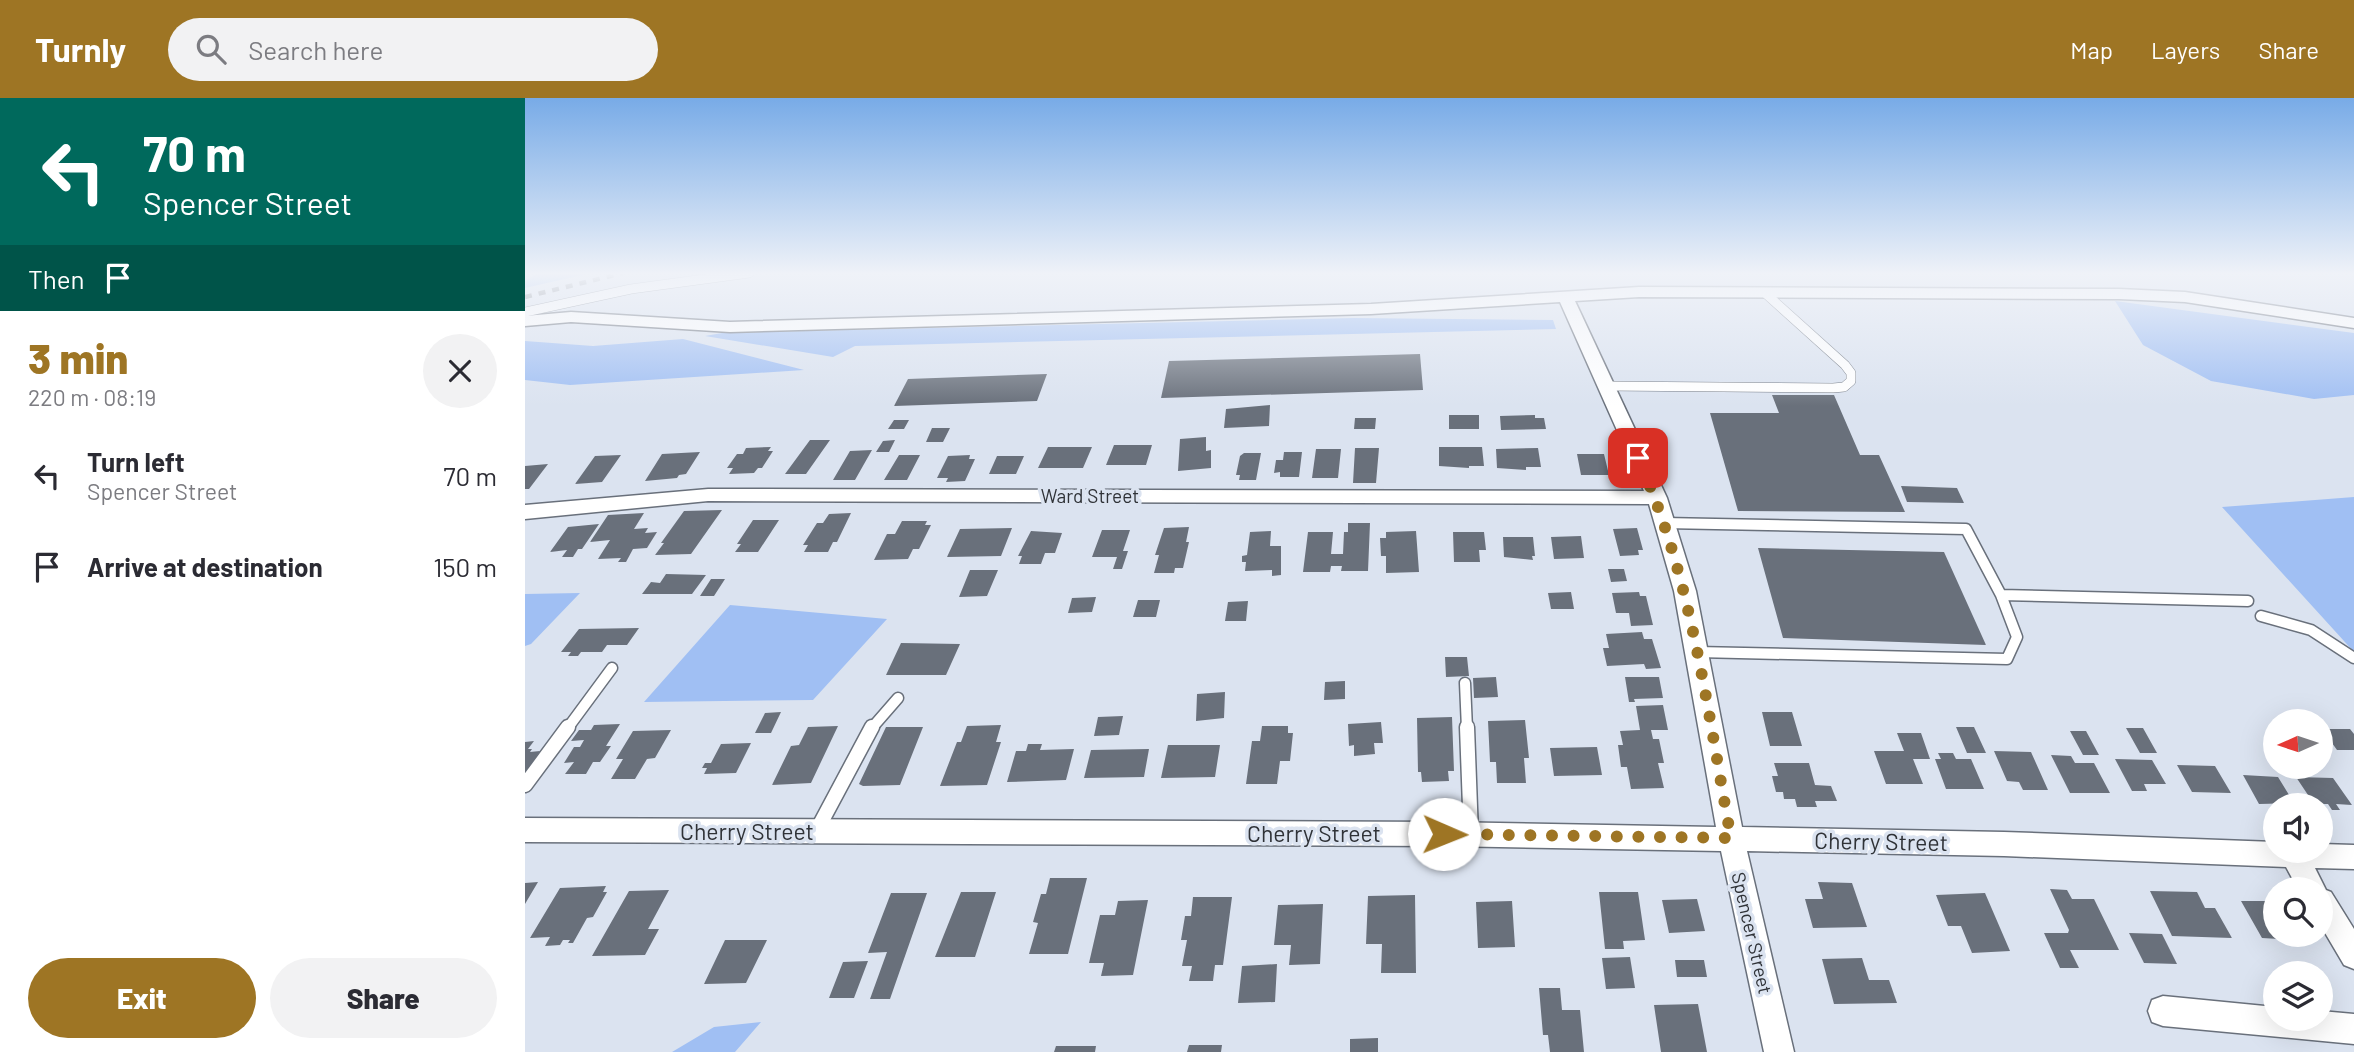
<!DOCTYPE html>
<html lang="en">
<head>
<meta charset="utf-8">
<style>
  :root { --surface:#fff; --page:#f2f2f3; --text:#2b2b33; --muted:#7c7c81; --accent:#9e7524 }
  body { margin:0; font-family:Barlow,sans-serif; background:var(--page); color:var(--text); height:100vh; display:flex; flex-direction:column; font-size:26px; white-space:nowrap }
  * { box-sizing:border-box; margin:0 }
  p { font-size:23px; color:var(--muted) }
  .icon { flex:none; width:38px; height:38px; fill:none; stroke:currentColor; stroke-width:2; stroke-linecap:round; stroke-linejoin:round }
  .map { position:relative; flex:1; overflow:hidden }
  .side { display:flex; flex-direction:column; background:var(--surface); width:525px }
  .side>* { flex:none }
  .banner { background:#00695c; color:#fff; overflow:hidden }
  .needle { width:46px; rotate:267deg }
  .tools { position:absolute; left:1738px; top:611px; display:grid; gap:14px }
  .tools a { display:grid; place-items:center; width:70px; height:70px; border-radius:50%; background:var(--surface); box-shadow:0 7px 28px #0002; font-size:35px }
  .pin { position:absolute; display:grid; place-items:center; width:60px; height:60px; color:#fff; margin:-30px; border-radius:14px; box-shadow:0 4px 10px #0006 }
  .me { position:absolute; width:77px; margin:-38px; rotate:91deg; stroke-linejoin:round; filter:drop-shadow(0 0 5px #0008) }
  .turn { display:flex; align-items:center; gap:24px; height:147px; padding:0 28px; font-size:32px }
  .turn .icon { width:91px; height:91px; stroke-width:2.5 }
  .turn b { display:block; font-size:49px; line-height:60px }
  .then { display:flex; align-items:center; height:66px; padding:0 28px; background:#0003; gap:14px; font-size:26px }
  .round { display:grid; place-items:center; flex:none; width:74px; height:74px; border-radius:37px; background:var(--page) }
  .overview { display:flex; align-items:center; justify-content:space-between; height:119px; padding:0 28px }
  h1 { font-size:42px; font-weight:800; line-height:52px; color:var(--accent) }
  .cta { display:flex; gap:14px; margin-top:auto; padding:14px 28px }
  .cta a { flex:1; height:80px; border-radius:42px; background:var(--accent); color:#fff; font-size:28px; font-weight:800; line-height:80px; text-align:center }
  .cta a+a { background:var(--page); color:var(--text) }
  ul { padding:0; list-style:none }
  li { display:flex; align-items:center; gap:21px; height:91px; padding:0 28px }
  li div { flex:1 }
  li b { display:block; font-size:26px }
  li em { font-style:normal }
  header { display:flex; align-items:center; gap:42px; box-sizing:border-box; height:98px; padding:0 35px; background:var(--accent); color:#fff }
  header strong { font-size:33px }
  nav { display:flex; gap:38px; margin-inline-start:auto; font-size:24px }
  .search { width:490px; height:63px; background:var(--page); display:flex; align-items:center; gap:18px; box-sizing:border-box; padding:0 24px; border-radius:38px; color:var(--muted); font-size:26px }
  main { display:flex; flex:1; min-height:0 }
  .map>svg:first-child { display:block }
</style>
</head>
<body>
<header>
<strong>Turnly</strong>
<div class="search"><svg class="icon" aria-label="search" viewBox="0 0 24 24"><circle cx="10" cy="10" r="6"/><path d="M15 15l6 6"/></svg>Search here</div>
<nav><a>Map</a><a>Layers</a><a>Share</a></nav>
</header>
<main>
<section class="side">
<div class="banner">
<div class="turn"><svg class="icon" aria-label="left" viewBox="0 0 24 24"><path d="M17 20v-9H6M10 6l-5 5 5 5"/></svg><div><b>70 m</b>Spencer Street</div></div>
<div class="then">Then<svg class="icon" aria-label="arrive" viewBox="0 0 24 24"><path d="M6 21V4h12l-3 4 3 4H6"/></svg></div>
</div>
<div class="overview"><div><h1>3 min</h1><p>220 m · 08:19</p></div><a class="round"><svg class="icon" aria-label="close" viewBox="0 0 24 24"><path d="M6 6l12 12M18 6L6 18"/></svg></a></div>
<ul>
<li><svg class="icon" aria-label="left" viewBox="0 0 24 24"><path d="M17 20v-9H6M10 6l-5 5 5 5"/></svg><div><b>Turn left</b><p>Spencer Street</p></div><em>70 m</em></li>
<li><svg class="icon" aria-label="arrive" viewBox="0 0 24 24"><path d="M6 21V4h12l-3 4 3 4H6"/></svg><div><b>Arrive at destination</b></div><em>150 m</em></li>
</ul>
<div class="cta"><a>Exit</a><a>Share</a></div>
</section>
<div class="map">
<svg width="1829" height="954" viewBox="0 0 1829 954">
  <rect width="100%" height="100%" fill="#dbe3f0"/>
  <path fill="#a0bff3" d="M13,175H66L0,190V183Z
    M1590,203L1829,235V297L1789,301L1686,283L1618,247Z
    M829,220L1028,222L1031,231L330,248L308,259L180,238L197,235Z
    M158,241L279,272L45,287L0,282V243L68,248Z
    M1829,399V554L1697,409Z
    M55,495L6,546L0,548V496Z
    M205,507L362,521L288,602L119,604Z
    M236,924L210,954H147L189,929Z"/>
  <path fill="#69707b" d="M895,256L898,292L636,300L644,263Z
    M522,276L512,303L369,308L383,281Z
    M1247,297H1309L1335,357H1354L1380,414L1213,413L1185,315H1254Z
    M745,307L744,328L699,330L701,311Z
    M924,317H954V331H924Z
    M1010,317V320H1019L1021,331L976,332L975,318Z
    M830,320H851L850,331H829Z
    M369,322H384L379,331H363Z
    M407,330H425L418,344H401Z
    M681,339V353L686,352V370L653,373L655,341Z
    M285,342H305L281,376H260Z
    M370,342L364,354H351L358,343Z
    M589,347H627L621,367H581Z
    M246,349L243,353H248L237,370H233L229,375L204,376L208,370H202L212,356H218L221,350Z
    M523,349H567L558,370H513Z
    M914,349H957L959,368H944V370L914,368Z
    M830,350H854L851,385H828Z
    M1013,350L1016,369H1001V372L972,370L971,351Z
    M791,351H816L813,380H787Z
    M347,352L330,382H308L325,353Z
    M175,354L161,376L154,377L152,380L120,383L137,356Z
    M759,354H777L774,379H755V374L749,375L751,362H758Z
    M719,355H736L731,382H714L715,377H711L715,358Z
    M1052,356H1079L1084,377H1056Z
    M96,357L77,384L50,386L70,358Z
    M374,357H395L382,382H359Z
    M445,357L444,361H450L440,383L421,384L423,380H412L423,358Z
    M472,358H499L491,376H464Z
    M23,366L4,391H0V368Z
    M1376,388L1432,390L1439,405L1382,404Z
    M197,412L166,456L130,457L139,445H136L159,413Z
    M119,415L109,431L123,430L120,435L132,434L122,450L108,451L101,464H93L96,460L73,461L85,442L65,444L83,417Z
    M326,415L312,444H308L303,454H279L283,447H278L292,425H298L304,416Z
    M228,422H254L233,454H210L216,446H212Z
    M377,423H402L400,427H406L394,451H388L383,461L349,462L362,436H370Z
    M823,425H845L843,473H816L817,468H806L805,474H778L783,434H808L806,456H818L819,434H823Z
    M74,426L57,451H53L48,459H37L42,452L25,454L43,429Z
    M664,429L661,444H664L658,470H650L649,475H629L634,457H630L639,430Z
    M487,430L476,458L422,459L435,431Z
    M1112,430L1118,452H1113L1114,457L1095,458L1088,431Z
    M577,432H605L598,453H603L597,471H588L592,459H567Z
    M506,433L537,435L530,455H520L516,466H494L497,458H493Z
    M746,433L745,448H756V477L747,478V472L720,473L721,464H717V458L722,457L725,434Z
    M891,433L894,474L861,475V458H856L855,440H861V434Z
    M928,434H959L961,452H954L955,464H929Z
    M1056,438L1059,460L1029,461L1026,439Z
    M978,439H1008L1010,458H1007L1008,462L979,459Z
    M1233,450L1419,454L1461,547L1258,540Z
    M1083,471H1099L1102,483L1086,484Z
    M445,472H473L462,498L434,499Z
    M141,476L181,477L167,496H117L126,484L135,485Z
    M186,481H200L189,498H175Z
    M1046,494L1049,511H1026L1023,495Z
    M1114,494L1115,498H1121L1128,527L1106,528L1104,515H1091L1087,495Z
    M571,499L567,514L543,515L547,500Z
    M613,502H635L631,519H608Z
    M723,503L721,523H700L703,504Z
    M114,530L102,547H82L77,554H56L53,558H43L46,554H36L54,531Z
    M1117,534L1119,541H1127L1136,570L1121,571L1119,566L1082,568L1078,550H1084L1081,536Z
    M376,545L435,546L421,577H361Z
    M920,559H942L944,578L921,579Z
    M971,579L973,599L949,600L948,580Z
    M1100,579H1134L1138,600L1109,601L1110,604H1104Z
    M820,583V601L799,602L800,584Z
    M700,594L699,620L671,623L672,596Z
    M1138,607L1143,632H1126L1128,641H1134L1139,665H1133L1139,690L1106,691L1102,669H1096L1093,647H1098L1095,633L1115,632L1111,608Z
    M256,614L246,635H230L240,615Z
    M1237,614H1267L1277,648H1245Z
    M598,618L594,637L569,638L573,619Z
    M927,619L929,673H923L924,683L897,684L896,674H893L892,620Z
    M1000,622L1004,660H999L1001,685H972L971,664H965L963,623Z
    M856,624L858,645H849L850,656L829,658V647L824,648L823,626Z
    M95,626L81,648H86L75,664H68L61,676H40L49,664L39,665L49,649H55L59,642L46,643L54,632H66L69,627Z
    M476,627L471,644H476L462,687L415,688L432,644H436L442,628Z
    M313,628L286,685L247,687L266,648L274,647L283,629Z
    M737,628H763V635H768L765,663H755L752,686H721L727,643H735Z
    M361,629H398L375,687L338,688L334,686Z
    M1431,629H1449L1461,655H1442Z
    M1601,630H1618L1632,655H1615Z
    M1797,631H1825L1829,636V652H1812Z
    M146,632L130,660L122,661L110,681H86L98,661H91L108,633Z
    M1545,633H1561L1574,657H1558Z
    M1372,635H1396L1405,661H1388L1398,686H1361L1349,653H1379Z
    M9,643L3,651H7L5,654L15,653L0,676V644Z
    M226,645L211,675L179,676L182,670H177L180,665H186L196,646Z
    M503,646H517L515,652L549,651L541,682L482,684L491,653H501Z
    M643,647H695L690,679L636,680Z
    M1072,649L1077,677L1029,678L1025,650Z
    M624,651L619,679L559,680L566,652Z
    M1469,653L1506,654L1523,692H1498L1494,684L1482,683Z
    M1413,655H1428L1431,661H1446L1459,691H1421L1410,661H1416Z
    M1526,657L1546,658L1550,665H1569L1585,695H1545Z
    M1590,661L1627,662L1641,686H1619L1622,693H1607Z
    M1249,665H1284L1290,687L1306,688L1312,703H1290L1292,709H1272L1270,701H1259L1258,694H1251L1247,678H1253Z
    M1652,667L1690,668L1706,695L1667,694Z
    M1718,677L1753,679L1769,705L1734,706Z
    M1771,679L1808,680L1827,707L1811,706L1815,712H1807L1803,706H1789Z
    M525,780H562L543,856H504L513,825L508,824L516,796H521Z
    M13,784L0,806V785Z
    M1293,784L1327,785L1342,829L1288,830L1280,801H1298Z
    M81,788L78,794H82L68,819L62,820L48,845H43L45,842H38L35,847L20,848L25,839L5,840L35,790Z
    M1525,791L1542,792L1547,801H1569L1594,852H1545L1554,870H1535L1519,835H1543L1544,832Z
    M144,792L123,831H134L120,857L67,858L104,793Z
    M1625,793L1672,794L1680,810H1690L1707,840L1647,838Z
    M436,794H471L450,859H410Z
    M1074,794H1113L1120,842L1098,843L1099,851H1080Z
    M366,795H402L365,901H345L362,854L343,855Z
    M1460,795L1485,853L1447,855L1436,828H1423L1411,797Z
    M890,797L891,875H856L857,846H841L843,798Z
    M668,799H707L698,867H690L688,883H664L667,868H657L662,842H656L660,818H666Z
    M1172,801L1180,833L1144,835L1137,802Z
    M623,802L608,877L576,878L579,865H564L575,817H590L593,803Z
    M987,803L990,849L953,850L951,804Z
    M1716,803H1750V836H1771L1774,842L1737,840Z
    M798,806L795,866L764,867L766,847H749L753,807Z
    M1604,835L1637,836L1652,866L1619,865Z
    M200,842H242L221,885L179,886Z
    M1105,859L1110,890L1081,891L1077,860Z
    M1337,860L1344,882H1364L1372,905L1309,906L1297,861Z
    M1150,862H1179L1182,879H1152Z
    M343,863L329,900H304L318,864Z
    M752,866L750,904L713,905L717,868Z
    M1014,890H1035L1037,912H1055L1059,954H1025L1023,937H1018Z
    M1173,906L1182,954H1136L1129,907Z
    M853,940V954H825V941Z
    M664,947H697L696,954H662Z
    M531,948H571L570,954H529Z"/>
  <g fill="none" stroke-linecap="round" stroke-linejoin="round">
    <defs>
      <path id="service-far2" d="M0,214L106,191L224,175
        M1081,288L1308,290L1319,289L1326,283V275L1320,267L1240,195"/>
      <path id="service-far1" d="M1139,425L1441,431L1476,497L1492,539L1482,561L1172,554
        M1476,497L1723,503
        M1736,518L1786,532L1829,560
        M940,585L942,631
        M42,631L87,570
        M346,631L373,600"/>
      <path id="service" d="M942,629L946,736
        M0,687L43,629
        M292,732L347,629"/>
      <path id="minor" d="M1114,189L1594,191L1660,194L1829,220V230L1660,204L1594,201L1114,199L1050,203L1142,400L1171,493L1217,729L1479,734L1750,744V752H1796V746L1829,747V771L1790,770L1801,792L1806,794L1829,831V871L1819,867L1796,828V791H1773L1761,769L1479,758L1222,753L1269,954H1239L1196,753L919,748L0,744V720L919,724L1191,729L1149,493L1124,406L183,403L0,421V407L183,391L1119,393L1035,204L846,216L205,234L46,224L0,228V218L46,214L205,224L846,206Z
        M1638,898L1750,909V920H1796V913L1829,916V946L1638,928L1627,924L1623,913L1627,902Z"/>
    </defs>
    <use href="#service-far2" stroke="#69707b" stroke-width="10"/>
    <use href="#service-far1" stroke="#69707b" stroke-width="13"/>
    <use href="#service" stroke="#69707b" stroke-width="17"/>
    <use href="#minor" stroke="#69707b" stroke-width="3"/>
    <use href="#service-far2" stroke="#fff" stroke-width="9"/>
    <use href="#service-far1" stroke="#fff" stroke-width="10"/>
    <use href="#service" stroke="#fff" stroke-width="14"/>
    <use href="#minor" fill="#fff" fill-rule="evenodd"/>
    <path stroke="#70757d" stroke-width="4.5" stroke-dasharray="7 7" stroke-linecap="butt" d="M0,199L98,175"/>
  </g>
  <linearGradient id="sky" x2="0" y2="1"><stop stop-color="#78abe7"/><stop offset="0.57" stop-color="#eff2f8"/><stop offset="1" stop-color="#eff2f8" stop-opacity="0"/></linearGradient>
  <rect width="1829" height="308" fill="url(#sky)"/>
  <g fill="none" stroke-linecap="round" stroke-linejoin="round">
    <path stroke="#9e7524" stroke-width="12" stroke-dasharray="0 21.6" d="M919,736L1206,740C1182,612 1167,479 1113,360"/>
  </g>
  <g text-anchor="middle" stroke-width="7" stroke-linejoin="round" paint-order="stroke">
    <g font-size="19" fill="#2f3237" stroke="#dbe3f0">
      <text x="565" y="405">Ward Street</text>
      <text transform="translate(1227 835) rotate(77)" y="7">Spencer Street</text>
    </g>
    <g font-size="23" fill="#2f3237" stroke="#dbe3f0">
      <text x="222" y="742">Cherry Street</text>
      <text x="789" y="744">Cherry Street</text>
      <text transform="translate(1356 744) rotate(1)" y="8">Cherry Street</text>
    </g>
  </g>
</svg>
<div class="tools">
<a><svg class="needle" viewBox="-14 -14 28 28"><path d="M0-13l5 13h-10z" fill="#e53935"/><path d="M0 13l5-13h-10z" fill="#7c7c81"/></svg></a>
<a><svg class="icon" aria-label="sound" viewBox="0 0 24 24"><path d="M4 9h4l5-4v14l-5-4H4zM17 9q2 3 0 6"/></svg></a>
<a><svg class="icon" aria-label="search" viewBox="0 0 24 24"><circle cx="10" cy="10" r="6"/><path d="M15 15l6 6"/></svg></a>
<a><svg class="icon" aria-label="layers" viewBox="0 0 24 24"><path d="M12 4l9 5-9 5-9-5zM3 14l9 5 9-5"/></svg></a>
</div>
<div class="pin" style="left:1113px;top:360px;background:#d93025"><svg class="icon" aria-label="arrive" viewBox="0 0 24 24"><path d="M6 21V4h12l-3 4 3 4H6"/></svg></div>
<svg class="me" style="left:919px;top:736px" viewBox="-20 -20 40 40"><circle r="19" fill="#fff"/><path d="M0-13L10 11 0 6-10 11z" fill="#9e7524"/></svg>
</div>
</main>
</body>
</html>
